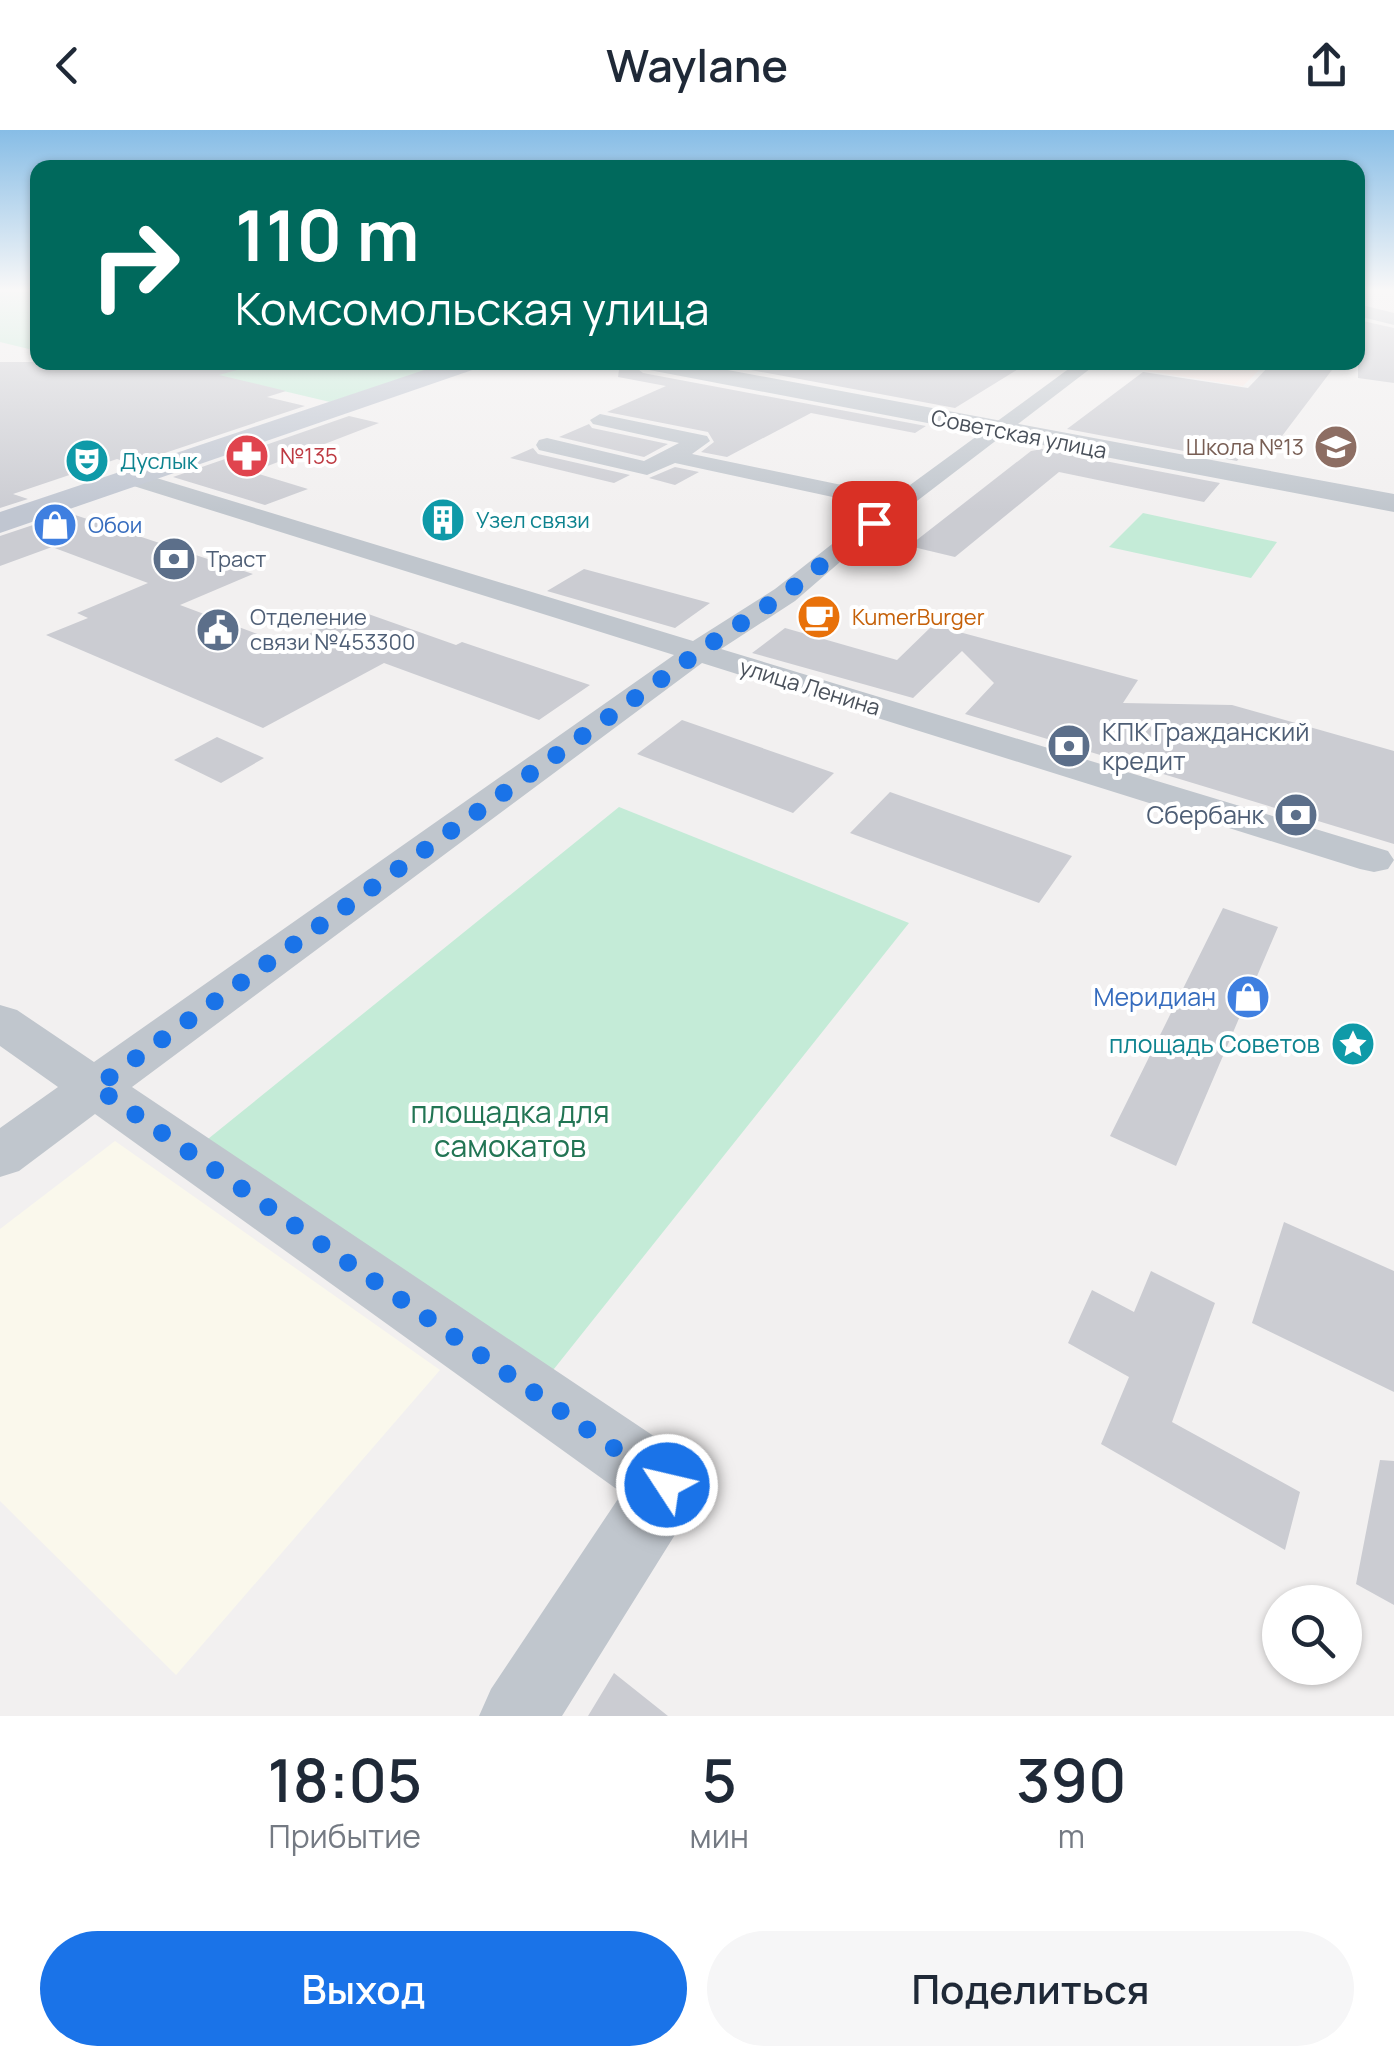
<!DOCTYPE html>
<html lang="ru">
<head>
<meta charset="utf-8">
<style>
  :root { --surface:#fff; --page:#f6f6f7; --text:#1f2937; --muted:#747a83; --accent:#1a73e8 }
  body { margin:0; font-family:Manrope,sans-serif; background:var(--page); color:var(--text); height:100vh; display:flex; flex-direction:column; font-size:38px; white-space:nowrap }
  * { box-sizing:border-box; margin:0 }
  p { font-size:32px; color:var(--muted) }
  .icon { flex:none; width:55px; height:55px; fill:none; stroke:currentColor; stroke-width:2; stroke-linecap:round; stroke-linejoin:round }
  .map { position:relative; height:1586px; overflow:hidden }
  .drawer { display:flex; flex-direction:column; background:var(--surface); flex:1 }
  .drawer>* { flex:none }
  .banner { position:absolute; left:30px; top:30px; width:1335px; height:210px; border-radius:20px; box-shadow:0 2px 8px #0004; background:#00695c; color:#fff; overflow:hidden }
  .fabs { position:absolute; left:1262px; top:1455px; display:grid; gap:20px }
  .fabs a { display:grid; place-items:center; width:100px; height:100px; border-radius:50%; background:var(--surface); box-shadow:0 2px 8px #0004; font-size:50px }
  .pin { position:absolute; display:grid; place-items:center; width:85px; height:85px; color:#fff; margin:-42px; border-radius:20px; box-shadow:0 5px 15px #0006 }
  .me { position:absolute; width:110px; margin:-55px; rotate:305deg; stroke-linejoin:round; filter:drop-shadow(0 0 8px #0008) }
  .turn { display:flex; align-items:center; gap:35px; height:210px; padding:0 40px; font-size:45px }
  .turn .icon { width:130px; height:130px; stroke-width:2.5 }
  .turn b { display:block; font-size:70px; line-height:85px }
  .eta { display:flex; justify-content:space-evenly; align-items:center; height:170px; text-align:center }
  .eta b { font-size:60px; font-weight:600; line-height:70px }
  .button { display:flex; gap:20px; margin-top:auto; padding:20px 40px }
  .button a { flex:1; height:115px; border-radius:60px; background:var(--accent); color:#fff; font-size:40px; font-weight:600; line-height:115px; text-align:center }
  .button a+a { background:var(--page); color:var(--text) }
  header { display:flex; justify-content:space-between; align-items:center; height:130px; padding:0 40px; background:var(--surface); font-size:45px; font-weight:600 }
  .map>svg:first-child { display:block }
</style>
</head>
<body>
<header><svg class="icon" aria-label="back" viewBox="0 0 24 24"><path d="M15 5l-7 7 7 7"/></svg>Waylane<svg class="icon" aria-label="share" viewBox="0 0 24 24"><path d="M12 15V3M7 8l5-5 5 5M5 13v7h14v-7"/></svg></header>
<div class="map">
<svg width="1394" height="1586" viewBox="0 0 1394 1586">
  <rect width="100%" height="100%" fill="#f2f0f0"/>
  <path fill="#faf8ec" d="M115,1011L440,1240L176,1545L0,1371V1099Z"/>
  <path fill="#f8e8e4" d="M1120,232H1265L1266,233L1243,256L1115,236Z"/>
  <path fill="#c4ebd7" d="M0,160H37V221L0,212Z
    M86,233H449L330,272L254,254Z
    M1143,383L1277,412L1251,448L1109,417Z
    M619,677L909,793L546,1249L203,1013Z"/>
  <path fill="#cbccd2" d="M1358,190L1394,198V253L1358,248Z
    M0,232H236L237,240L219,245L286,261L267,267L305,276L132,334L117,329L13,364L28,369L0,378Z
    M620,232H629L643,243L926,296L915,303L811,283L727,327L701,322L714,312L708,302L607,282L666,256L618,247Z
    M708,232H1030L955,278Z
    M1273,232H1338L1276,314L1253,310L1237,331L1067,299L1143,242L1248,258Z
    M349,286L379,293L252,342L308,359L265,375L173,347Z
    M589,294L592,298L668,314L644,327L559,307Z
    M533,318L538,324L630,345L614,353L510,328Z
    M1042,319L1220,353L1204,372L1059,342L955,427L909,416L1031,321Z
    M675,337L699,342L675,355L649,348Z
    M69,383L253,444L180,475L287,515L357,480L456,515L462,512L590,555L539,590L384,533L263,598L46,505L88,488L77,483L148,453L52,417L0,436V406Z
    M584,439L710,473L675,498L547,461Z
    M933,495L1138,550L1123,573L1232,575L1394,621V714L965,584L994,553L962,521L913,568L752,523L785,498L897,530Z
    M682,590L834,643L793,683L637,624Z
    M217,607L264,628L221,653L174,630Z
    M890,662L1072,726L1039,773L850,703Z
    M1223,778L1278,797L1176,1036L1110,1006Z
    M1284,1092L1394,1141V1262L1252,1193Z
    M1151,1141L1215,1173L1172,1292L1300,1362L1285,1420L1101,1314L1129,1247L1068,1213L1092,1160L1134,1182Z
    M1380,1330L1394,1331V1475L1356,1454Z
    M614,1543L668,1586H588Z"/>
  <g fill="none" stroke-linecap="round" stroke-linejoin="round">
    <path fill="#c0c6cd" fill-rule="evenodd" d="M1078,232H1099L862,413L795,471L721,519L1388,721L1394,730L1388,739L1374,742L1360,739L702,533L132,957L691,1331L700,1355L691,1379L562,1586H479L491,1559L622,1363L95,984L19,1041L0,1047V998L58,957L0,916V875L17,880L94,932L674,525L124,353L120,348L124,343H140L693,511L775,459L879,377L675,333L647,345L539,320L536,315L539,310L547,308L644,331L679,313L593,294L590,290L600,284L707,306L710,311L692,324L895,366Z"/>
    <path fill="#c0c6cd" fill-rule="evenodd" d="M1358,174L1394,183V195L1358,186Z
      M633,232H685L1394,364V382L644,239Z"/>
    <path fill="#c0c6d1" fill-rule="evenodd" d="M448,232H484L481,237L0,403V382Z"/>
  </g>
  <linearGradient id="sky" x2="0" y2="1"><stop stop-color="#87bde6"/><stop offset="0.42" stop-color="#f9f8f8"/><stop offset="1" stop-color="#f9f8f8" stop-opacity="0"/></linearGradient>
  <rect width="1394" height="382" fill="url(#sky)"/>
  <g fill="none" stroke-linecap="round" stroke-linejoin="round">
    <path stroke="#1a73e8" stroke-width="18" stroke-dasharray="0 32.4" d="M667,1355L96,957L710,514L785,464L874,393"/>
  </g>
  <defs>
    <symbol id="school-disc" viewBox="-11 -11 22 22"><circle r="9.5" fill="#8d6e63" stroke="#fff"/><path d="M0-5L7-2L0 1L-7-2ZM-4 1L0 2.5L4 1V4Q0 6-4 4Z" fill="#fff"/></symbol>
    <symbol id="pharmacy-disc" viewBox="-11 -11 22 22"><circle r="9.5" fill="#e0444e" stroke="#fff"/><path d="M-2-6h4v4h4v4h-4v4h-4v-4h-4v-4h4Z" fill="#fff"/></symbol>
    <symbol id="theatre-disc" viewBox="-11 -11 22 22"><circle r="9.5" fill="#0f9aa8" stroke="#fff"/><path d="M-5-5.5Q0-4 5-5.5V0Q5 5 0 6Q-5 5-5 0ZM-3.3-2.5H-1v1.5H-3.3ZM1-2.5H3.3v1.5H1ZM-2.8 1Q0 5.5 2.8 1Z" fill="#fff"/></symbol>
    <symbol id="building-disc" viewBox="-11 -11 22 22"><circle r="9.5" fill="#0f9aa8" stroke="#fff"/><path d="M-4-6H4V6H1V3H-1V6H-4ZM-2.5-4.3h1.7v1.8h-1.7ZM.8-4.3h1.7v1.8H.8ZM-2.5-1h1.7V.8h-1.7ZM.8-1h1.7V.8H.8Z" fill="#fff"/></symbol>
    <symbol id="shop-disc" viewBox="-11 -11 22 22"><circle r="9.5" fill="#3f7fe0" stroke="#fff"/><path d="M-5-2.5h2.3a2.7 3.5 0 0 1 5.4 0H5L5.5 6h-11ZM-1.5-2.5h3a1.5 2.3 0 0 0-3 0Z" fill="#fff"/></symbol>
    <symbol id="bank-disc" viewBox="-11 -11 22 22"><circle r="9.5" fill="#5c6f8a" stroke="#fff"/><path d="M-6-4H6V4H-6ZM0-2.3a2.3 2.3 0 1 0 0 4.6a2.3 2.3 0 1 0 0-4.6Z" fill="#fff"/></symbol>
    <symbol id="cafe-disc" viewBox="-11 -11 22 22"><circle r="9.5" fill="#e8710a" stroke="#fff"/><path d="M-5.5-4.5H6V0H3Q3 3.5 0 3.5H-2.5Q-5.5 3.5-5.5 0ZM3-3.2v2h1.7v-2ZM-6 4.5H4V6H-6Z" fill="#fff"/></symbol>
    <symbol id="civic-disc" viewBox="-11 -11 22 22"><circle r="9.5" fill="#5c6f8a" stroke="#fff"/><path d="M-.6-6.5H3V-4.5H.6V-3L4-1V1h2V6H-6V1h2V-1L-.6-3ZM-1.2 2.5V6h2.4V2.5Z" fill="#fff"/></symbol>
    <symbol id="sight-disc" viewBox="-11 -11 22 22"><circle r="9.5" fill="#0f9aa8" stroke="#fff"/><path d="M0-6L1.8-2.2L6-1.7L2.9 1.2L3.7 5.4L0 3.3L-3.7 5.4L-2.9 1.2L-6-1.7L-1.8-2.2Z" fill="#fff"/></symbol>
  </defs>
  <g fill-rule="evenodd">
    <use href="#school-disc" x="1311" y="292" width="50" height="50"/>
    <use href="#pharmacy-disc" x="222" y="301" width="50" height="50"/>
    <use href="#theatre-disc" x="62" y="306" width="50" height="50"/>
    <use href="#building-disc" x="418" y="365" width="50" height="50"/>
    <use href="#shop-disc" x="30" y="370" width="50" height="50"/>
    <use href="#bank-disc" x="149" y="404" width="50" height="50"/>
    <use href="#cafe-disc" x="794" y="462" width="50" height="50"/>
    <use href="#civic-disc" x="193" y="475" width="50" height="50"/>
    <use href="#bank-disc" x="1044" y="591" width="50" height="50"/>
    <use href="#bank-disc" x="1271" y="660" width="50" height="50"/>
    <use href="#shop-disc" x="1223" y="842" width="50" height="50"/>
    <use href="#sight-disc" x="1328" y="889" width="50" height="50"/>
  </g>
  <g text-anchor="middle" stroke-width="8" stroke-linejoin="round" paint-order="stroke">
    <g font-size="22" fill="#4a515b" stroke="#fff">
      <text transform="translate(1019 304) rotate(11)" y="8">Советская улица</text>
      <text transform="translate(810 557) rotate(17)" y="8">улица Ленина</text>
    </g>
    <g font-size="22" fill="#785e54" stroke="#fff" text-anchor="end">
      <text x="1304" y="325">Школа №13</text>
    </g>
    <g font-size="22" fill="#be3a42" stroke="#fff" text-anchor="start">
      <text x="280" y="334">№135</text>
    </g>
    <g font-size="22" fill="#0d838f" stroke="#fff" text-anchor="start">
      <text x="120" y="339">Дуслык</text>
      <text x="476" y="398">Узел связи</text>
    </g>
    <g font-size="22" fill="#366cbe" stroke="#fff" text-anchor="start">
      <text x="88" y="403">Обои</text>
    </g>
    <g font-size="22" fill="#4e5e75" stroke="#fff" text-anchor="start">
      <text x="206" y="437">Траст</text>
      <text x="250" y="495">Отделение<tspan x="250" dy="25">связи №453300</tspan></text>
    </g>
    <g font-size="22" fill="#c56008" stroke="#fff" text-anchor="start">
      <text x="852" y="495">KumerBurger</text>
    </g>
    <g font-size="25" fill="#4e5e75" stroke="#fff" text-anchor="start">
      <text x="1102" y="611">КПК Гражданский<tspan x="1102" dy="29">кредит</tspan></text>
      <text x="1264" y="694" text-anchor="end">Сбербанк</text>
    </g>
    <g font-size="25" fill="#366cbe" stroke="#fff" text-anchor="end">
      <text x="1216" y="876">Меридиан</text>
    </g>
    <g font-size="25" fill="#0d838f" stroke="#fff" text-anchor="end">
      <text x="1320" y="923">площадь Советов</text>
    </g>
    <g font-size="30" fill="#227554" stroke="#fff">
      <text x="510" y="993">площадка для<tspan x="510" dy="34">самокатов</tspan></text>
    </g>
  </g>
</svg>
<div class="fabs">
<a><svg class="icon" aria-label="search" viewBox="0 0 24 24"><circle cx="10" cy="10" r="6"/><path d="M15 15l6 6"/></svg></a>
</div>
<div class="pin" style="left:874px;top:393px;background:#d93025"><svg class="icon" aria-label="arrive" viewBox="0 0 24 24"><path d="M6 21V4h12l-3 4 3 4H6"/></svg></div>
<svg class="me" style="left:667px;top:1355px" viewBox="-20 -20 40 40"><circle r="17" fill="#1a73e8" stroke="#fff" stroke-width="3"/><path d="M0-11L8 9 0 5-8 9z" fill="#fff"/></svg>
<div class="banner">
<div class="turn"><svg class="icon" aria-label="right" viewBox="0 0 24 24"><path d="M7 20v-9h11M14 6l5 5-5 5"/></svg><div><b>110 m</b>Комсомольская улица</div></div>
</div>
</div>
<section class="drawer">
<div class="eta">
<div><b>18:05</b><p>Прибытие</p></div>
<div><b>5</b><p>мин</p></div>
<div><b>390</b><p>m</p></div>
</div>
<div class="button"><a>Выход</a><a>Поделиться</a></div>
</section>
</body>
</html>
